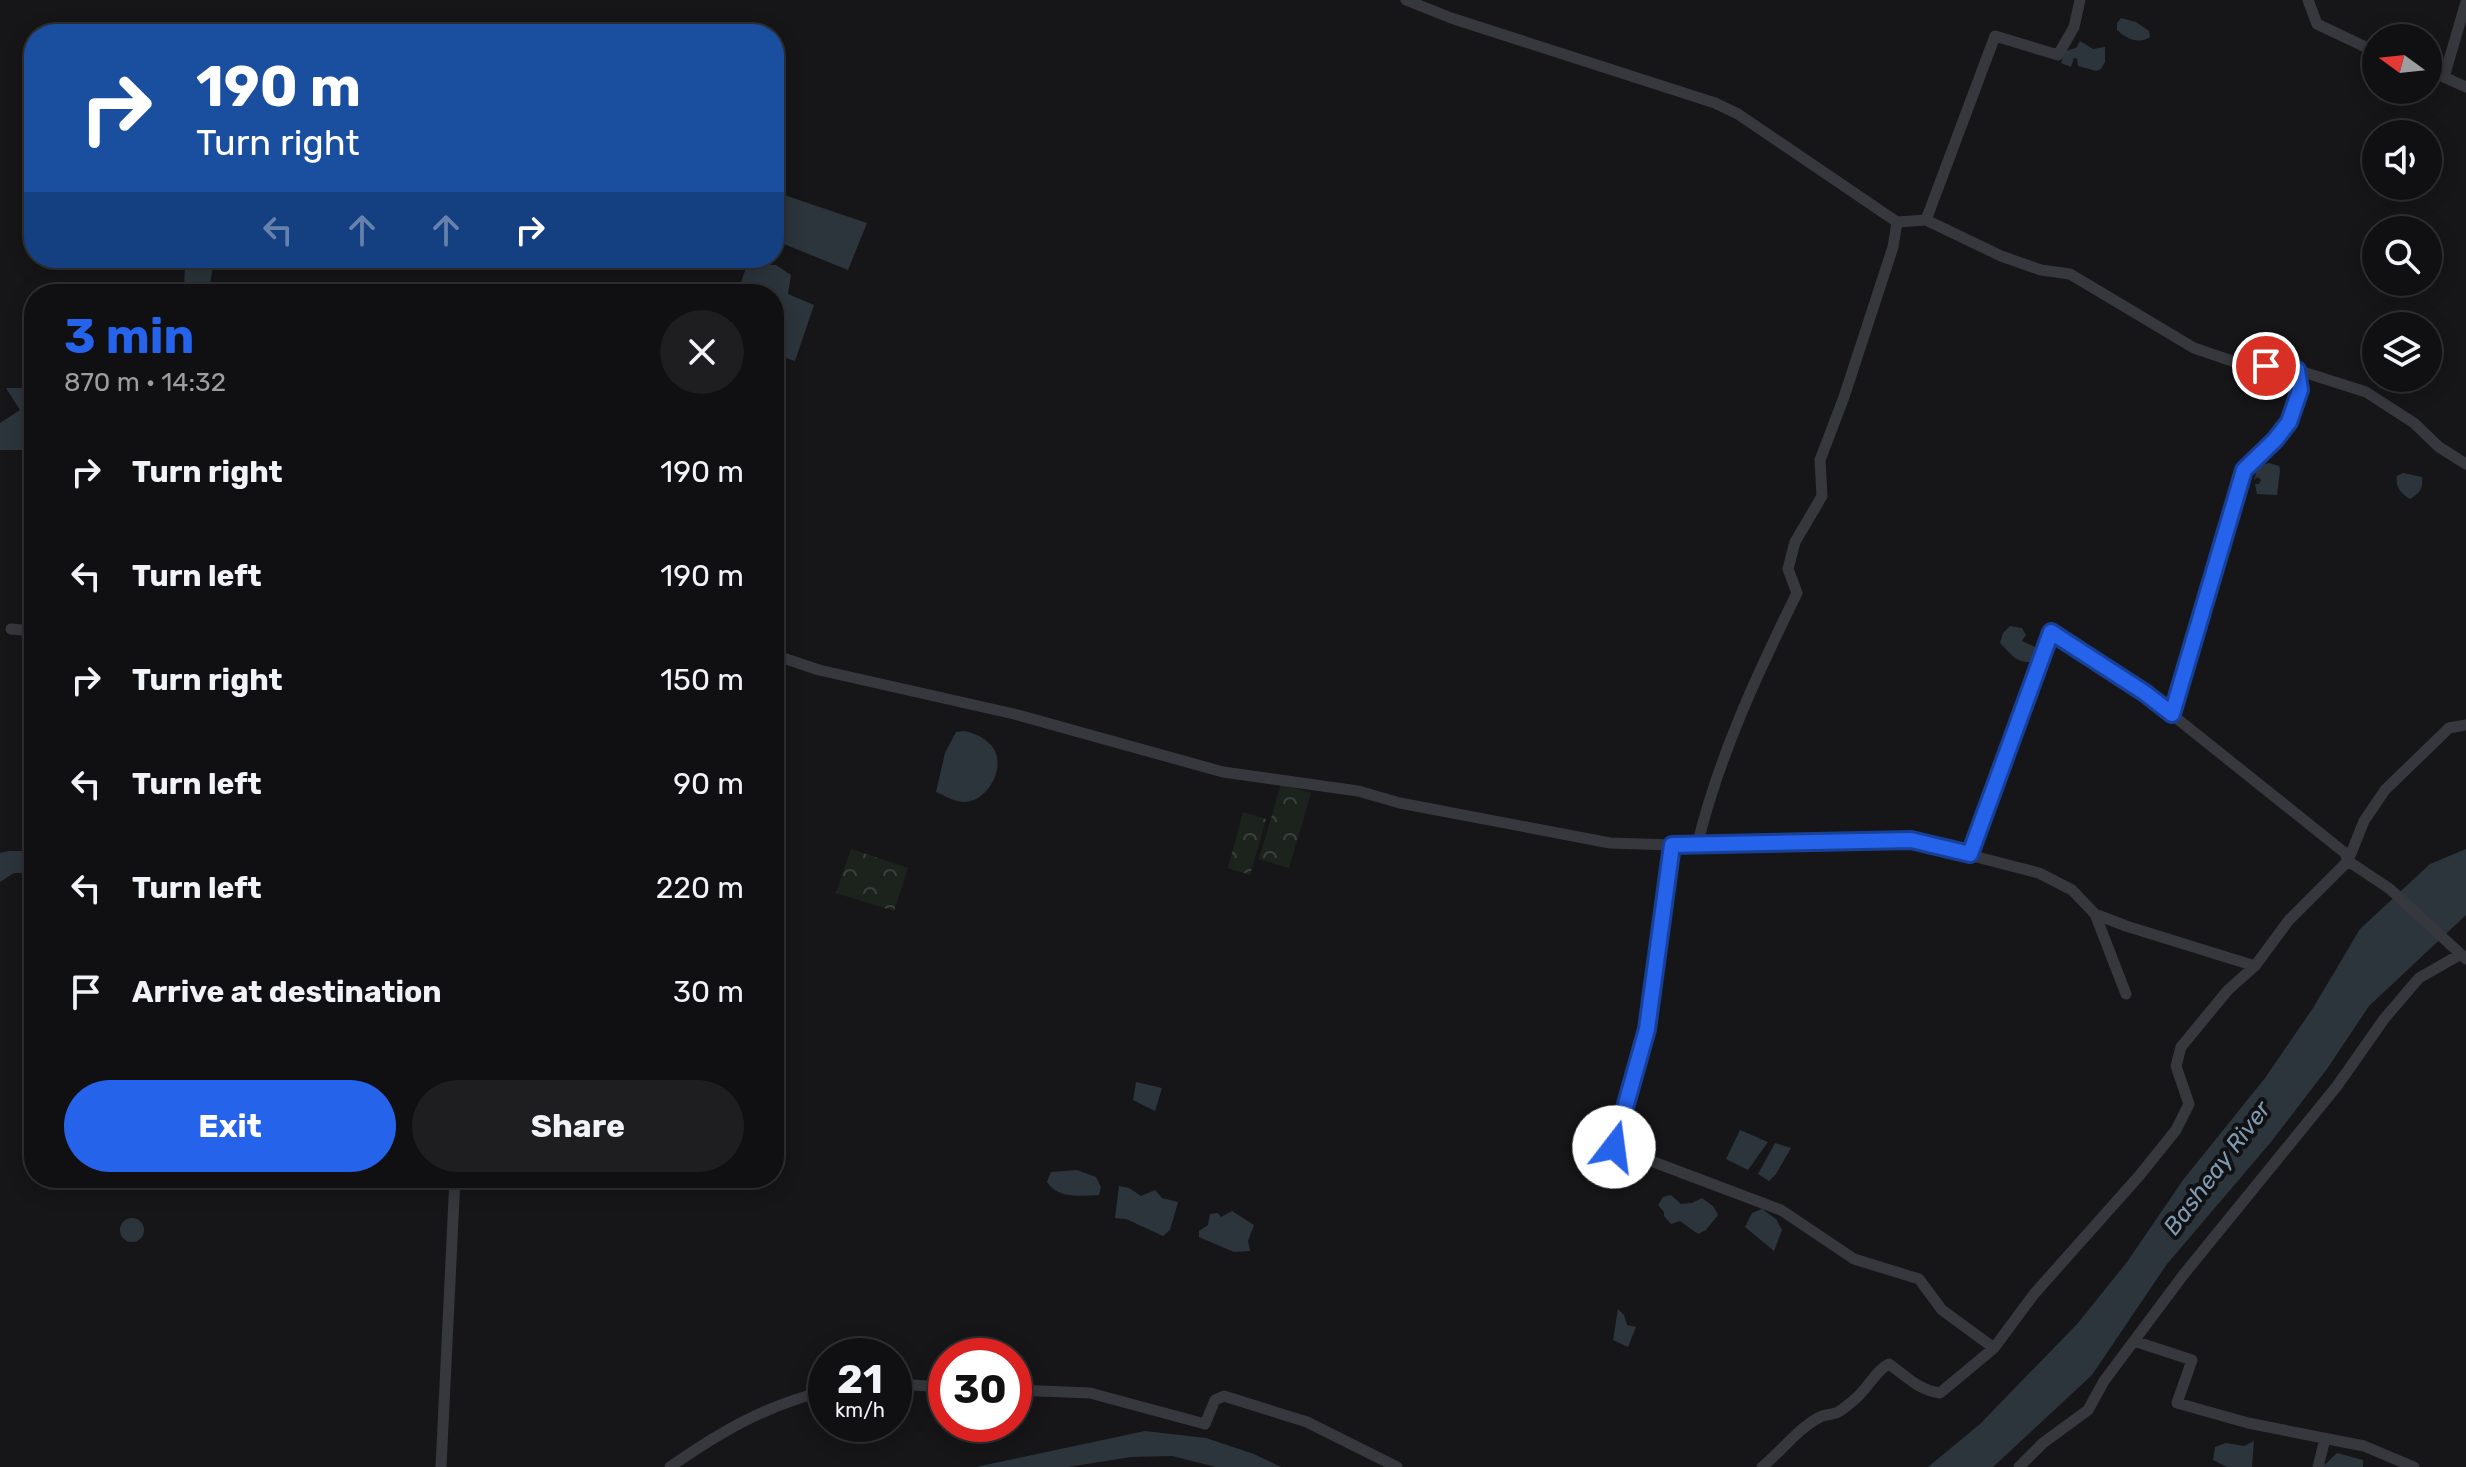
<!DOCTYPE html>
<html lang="en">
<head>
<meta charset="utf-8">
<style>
  :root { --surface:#101012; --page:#1e1e20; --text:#f1f3f6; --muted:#9c9d9f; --line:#303032; --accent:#2563eb }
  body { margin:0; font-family:Rubik,sans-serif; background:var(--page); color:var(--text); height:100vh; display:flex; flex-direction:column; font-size:30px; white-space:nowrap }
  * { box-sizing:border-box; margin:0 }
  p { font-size:26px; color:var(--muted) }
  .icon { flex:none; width:44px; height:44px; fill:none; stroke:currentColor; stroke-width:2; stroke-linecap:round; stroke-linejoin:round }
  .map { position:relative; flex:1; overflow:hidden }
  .sheet { position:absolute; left:24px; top:284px; width:760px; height:904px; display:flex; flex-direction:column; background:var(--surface); border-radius:32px; box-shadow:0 4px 20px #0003,0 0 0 2px var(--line) }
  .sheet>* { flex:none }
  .guide { position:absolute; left:24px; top:24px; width:760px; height:244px; border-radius:32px; box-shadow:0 4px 20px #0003,0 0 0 2px var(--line); background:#1a4fa0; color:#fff; overflow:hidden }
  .needle { width:52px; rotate:285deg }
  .tools { position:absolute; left:2362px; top:24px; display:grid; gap:16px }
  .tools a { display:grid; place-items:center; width:80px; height:80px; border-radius:50%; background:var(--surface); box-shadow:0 4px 20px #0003,0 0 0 2px var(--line); font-size:40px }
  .speed { position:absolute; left:808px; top:1338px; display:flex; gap:16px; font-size:40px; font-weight:700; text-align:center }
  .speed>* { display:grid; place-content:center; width:104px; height:104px; border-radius:50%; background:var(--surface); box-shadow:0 4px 20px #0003,0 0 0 2px var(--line); line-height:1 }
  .speed small { font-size:20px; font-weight:400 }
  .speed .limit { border:12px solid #d22; background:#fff; color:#111 }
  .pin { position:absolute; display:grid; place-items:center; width:68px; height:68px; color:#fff; margin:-34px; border:4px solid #fff; border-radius:50%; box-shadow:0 2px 8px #0007 }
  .me { position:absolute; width:88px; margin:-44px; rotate:15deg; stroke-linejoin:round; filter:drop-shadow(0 0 6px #0008) }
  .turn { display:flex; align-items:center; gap:28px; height:168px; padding:0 40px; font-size:36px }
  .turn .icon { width:104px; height:104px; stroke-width:2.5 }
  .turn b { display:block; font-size:56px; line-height:68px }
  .lanes { display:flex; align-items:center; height:76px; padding:0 40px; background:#0003; justify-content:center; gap:40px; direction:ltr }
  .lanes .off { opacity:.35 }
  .round { display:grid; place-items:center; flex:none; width:84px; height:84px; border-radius:42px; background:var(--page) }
  .summary { display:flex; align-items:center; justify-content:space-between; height:136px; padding:0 40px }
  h1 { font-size:48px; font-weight:700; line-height:60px; color:var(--accent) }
  .cta { display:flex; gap:16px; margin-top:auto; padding:16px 40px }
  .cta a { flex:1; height:92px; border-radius:48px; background:var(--accent); color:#fff; font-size:32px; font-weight:700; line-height:92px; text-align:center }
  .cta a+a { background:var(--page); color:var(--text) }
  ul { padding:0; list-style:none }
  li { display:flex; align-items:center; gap:24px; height:104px; padding:0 40px }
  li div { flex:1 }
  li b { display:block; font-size:30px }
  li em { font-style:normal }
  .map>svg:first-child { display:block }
</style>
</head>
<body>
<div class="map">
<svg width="2466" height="1467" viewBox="0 0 2466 1467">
  <defs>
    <pattern id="forest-crowns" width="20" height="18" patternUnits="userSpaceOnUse" patternTransform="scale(2)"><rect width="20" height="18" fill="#1c231d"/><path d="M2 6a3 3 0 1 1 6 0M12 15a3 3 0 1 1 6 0" fill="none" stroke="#3a403c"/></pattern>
  </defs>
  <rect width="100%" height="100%" fill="#161618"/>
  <path fill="url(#forest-crowns)" d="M1281,784L1311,793L1289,868L1259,859Z
    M1243,812L1266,819L1250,875L1228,868Z
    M851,849L908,868L894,911L836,893Z"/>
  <path fill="#2c353c" d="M2121,18L2136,22L2149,31L2150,37C2139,45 2125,38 2117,30V23Z
    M2080,41L2093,49L2105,47V62L2101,69L2096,71L2078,66L2077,59L2074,58L2071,67L2061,63L2065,51L2076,48Z
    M784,195L867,223L848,270L774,240V227Z
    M195,260H204L213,266L209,290L205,294H188L184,290L185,264Z
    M747,265H776L791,275L788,294L814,305L795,361L786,358L774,348V294H737Z
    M6,388H28C31,408 35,431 25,450H0V423L20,410Z
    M2269,463L2279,466L2280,470L2277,495L2257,494L2255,484H2259L2261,480L2258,477L2254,480L2258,466Z
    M2403,473L2422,477C2423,489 2420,493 2410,499C2401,494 2395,487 2397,476Z
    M2010,626L2022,628L2026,635L2022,641L2037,648L2032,657L2034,662C2015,663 2012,655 2000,643L2003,633Z
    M964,731C974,733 983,737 991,745C1008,764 989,801 965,802C955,802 945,796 936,792L945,753L956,732Z
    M2466,849V915L2369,1006L2327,1069L2271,1142L2167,1264L2092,1375L1993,1467H1928L1980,1424L2078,1323L2127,1262L2183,1180L2265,1078L2313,1008L2360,929L2430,864Z
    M8,851H25L28,861L34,859V883H28L22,873H14L0,882V853Z
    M1136,1082L1162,1088L1155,1111L1133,1100Z
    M1740,1130L1768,1142L1748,1170L1726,1159Z
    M1775,1143L1791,1148L1776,1174L1769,1181L1758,1174Z
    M1077,1170L1096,1177L1101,1187L1099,1195C1080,1196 1058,1199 1047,1182L1051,1172Z
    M1119,1186L1129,1188L1141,1196L1155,1190L1162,1198L1178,1202L1170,1230L1163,1236L1126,1219L1115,1218Z
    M1671,1195L1681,1204L1692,1203L1702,1198L1713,1206L1718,1215L1706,1230L1698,1234L1680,1221L1671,1224L1664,1216V1212L1658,1205L1663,1197Z
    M1762,1209L1776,1219L1782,1230L1774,1251L1745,1227L1752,1213Z
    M1232,1211L1254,1225L1248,1241L1250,1251L1234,1252L1199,1237V1231L1208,1225L1210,1214L1218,1213L1221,1217Z
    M120 1230a12 12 0 1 1 24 0a12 12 0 1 1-24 0Z
    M1618,1309L1624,1315L1627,1325L1636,1327L1628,1347L1613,1340Z
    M1145,1431L1206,1438L1254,1454L1281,1467H1216L1172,1456L1131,1457L1068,1467H976Z
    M2254,1441L2252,1467H2227L2213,1460L2215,1447L2226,1443L2244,1446Z
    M2337,1453L2363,1460V1467H2322Z"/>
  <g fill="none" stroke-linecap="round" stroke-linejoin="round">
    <path stroke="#37383d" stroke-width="11" d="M1406,0L1451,18L1715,103L1738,114L1897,222
      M2308,0L2317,24L2376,52
      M2466,2L2444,77L2466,87
      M2428,68L2444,77
      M1926,220L2001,256L2041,270L2070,274L2194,348L2235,362L2297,370L2366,392L2414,423L2439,447L2466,464
      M11,629L34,631
      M774,655L819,670L1014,714L1223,772L1358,791L1400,803L1610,843L1672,845
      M2172,714L2244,470L2275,440L2289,422L2300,390L2297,370
      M1698,842L1911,840L2039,873L2072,890L2095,914L2126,926L2255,966
      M1970,854L2051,632L2145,693L2345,853L2348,861L2390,889L2466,959
      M2095,914L2126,994
      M2134,1341L2192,1360L2177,1403L2248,1423L2364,1446L2414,1467
      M1994,1348L1942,1310L1919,1279L1854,1259L1781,1210L1614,1147L1647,1029L1672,845L1698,842C1719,756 1758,672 1797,593L1788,569L1795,542L1822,496L1820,460L1844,397L1893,247L1897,222L1926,220L1995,36L2058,55L2074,27L2080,0
      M894,1384L946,1387
      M1014,1390L1090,1393L1205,1424L1215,1400L1224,1396L1307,1422L1397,1467
      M441,1467L455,1178
      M670,1467C720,1432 766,1405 826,1391
      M1762,1467C1782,1451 1797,1429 1820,1417C1826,1414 1833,1415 1838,1412C1844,1409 1849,1404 1854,1400C1866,1391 1877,1369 1889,1364C1906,1376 1918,1390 1940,1393L1994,1348L2034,1294L2139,1176L2176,1130L2189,1104L2176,1066L2181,1047L2228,990L2255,966L2289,920L2348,861L2364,821L2385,790L2449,728L2466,725
      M2019,1467L2043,1443L2088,1410L2104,1381L2184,1274L2337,1086L2384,1019L2419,978L2461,954
      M2318,1467L2325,1439"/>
  </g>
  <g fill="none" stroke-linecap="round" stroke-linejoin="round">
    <defs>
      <path id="route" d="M1614,1147L1647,1029L1672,845L1911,840L1970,854L2051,632L2145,693L2172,714L2244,470L2275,440L2289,422L2300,390L2297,370L2266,366"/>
    </defs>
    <use href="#route" stroke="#184099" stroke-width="20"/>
    <use href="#route" stroke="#2563eb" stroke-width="14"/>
  </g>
  <g text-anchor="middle" stroke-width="8" stroke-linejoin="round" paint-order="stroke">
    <g font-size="24" font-style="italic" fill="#7f9bb3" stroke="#111113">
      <text transform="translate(2217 1168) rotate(-53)" y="8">Basheay River</text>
    </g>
  </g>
</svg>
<div class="tools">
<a><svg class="needle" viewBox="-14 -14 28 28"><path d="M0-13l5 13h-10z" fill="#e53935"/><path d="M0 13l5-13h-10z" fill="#9c9d9f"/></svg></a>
<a><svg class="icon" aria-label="sound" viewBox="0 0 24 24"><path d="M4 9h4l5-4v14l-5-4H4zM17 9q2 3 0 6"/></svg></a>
<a><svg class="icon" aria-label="search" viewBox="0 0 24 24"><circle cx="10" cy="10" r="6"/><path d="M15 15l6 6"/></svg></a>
<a><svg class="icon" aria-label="layers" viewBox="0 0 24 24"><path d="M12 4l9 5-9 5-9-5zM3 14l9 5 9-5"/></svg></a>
</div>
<div class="speed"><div>21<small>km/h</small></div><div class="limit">30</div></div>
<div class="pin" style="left:2266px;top:366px;background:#d93025"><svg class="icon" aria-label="arrive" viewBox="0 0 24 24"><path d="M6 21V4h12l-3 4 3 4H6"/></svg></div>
<svg class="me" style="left:1614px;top:1147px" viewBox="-20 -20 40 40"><circle r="19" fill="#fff"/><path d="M0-13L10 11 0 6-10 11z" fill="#2563eb"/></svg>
<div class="guide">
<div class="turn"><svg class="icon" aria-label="right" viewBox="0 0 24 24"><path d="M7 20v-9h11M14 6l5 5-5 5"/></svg><div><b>190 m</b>Turn right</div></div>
<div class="lanes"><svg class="icon off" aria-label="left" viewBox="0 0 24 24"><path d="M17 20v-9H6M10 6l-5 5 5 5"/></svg><svg class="icon off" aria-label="ahead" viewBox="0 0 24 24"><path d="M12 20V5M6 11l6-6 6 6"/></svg><svg class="icon off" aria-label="ahead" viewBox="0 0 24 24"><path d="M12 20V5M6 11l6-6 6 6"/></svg><svg class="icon" aria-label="right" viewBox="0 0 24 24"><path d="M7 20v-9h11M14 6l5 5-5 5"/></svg></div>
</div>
<section class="sheet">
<div class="summary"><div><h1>3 min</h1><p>870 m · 14:32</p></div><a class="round"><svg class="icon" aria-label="close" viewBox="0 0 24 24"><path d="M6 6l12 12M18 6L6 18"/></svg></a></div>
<ul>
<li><svg class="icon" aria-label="right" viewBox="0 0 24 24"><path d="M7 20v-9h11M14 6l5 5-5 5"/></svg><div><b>Turn right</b></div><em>190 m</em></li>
<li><svg class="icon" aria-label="left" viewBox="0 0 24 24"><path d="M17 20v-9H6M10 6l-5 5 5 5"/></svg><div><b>Turn left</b></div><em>190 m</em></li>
<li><svg class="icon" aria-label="right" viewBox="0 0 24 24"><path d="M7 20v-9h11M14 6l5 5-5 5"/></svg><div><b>Turn right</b></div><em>150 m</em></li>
<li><svg class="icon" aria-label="left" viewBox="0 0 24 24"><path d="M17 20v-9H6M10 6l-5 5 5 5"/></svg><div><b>Turn left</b></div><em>90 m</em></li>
<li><svg class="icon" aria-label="left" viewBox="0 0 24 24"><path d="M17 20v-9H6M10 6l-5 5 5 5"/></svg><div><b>Turn left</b></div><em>220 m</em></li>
<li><svg class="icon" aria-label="arrive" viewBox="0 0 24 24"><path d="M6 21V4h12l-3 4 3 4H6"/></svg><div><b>Arrive at destination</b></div><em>30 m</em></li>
</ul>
<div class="cta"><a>Exit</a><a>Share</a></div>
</section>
</div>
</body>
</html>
